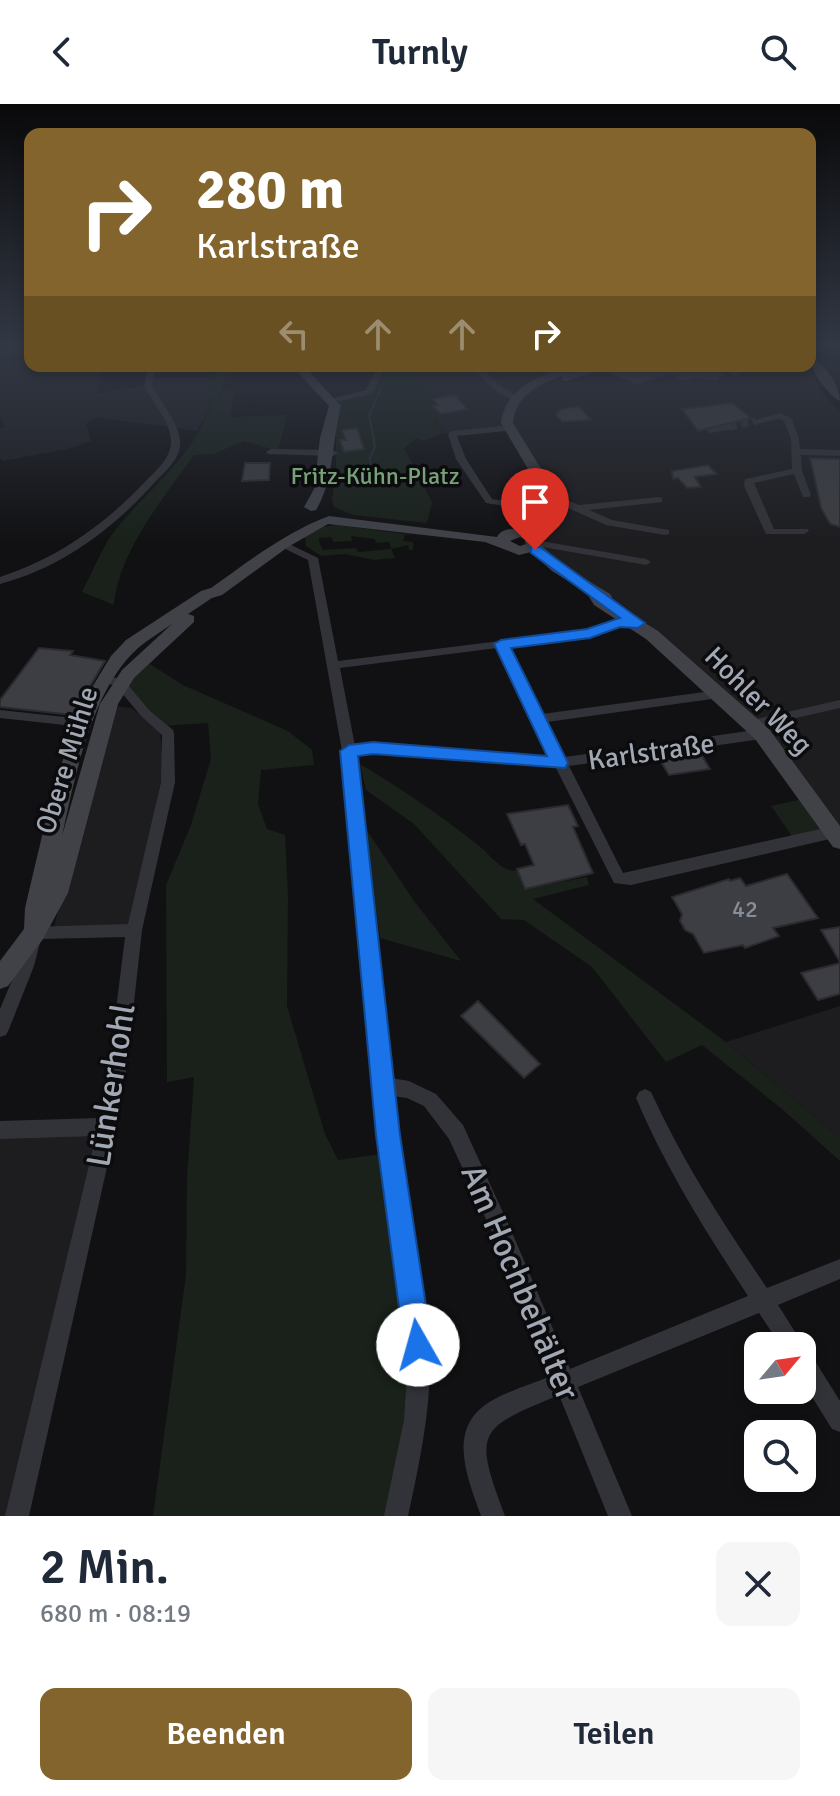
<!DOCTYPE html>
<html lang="de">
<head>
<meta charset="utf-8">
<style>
  :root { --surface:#fff; --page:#f6f6f7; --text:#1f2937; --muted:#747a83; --accent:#83642c }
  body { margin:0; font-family:Signika,sans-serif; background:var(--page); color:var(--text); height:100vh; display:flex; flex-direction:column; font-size:30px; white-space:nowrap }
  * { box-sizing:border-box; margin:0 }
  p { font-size:26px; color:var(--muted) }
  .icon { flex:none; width:44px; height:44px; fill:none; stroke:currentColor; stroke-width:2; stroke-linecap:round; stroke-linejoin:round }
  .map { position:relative; height:1412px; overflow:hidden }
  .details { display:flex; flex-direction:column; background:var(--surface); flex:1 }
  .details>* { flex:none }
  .banner { position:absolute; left:24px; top:24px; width:792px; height:244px; border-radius:16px; box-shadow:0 4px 12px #0003; background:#83642c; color:#fff; overflow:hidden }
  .needle { width:52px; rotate:61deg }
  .buttons { position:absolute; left:744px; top:1228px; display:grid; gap:16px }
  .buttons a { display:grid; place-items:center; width:72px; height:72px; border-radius:16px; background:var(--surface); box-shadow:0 4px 12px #0003; font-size:40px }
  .pin { position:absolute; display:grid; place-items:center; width:68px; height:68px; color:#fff; margin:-82px -34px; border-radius:50% 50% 50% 0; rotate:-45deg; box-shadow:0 0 8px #0007 }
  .pin .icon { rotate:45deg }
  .me { position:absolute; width:88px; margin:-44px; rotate:353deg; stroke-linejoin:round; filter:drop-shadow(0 0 6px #0008) }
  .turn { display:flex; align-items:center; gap:28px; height:168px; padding:0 40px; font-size:36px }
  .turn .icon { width:104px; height:104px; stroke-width:2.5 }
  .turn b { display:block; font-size:56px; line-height:68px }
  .lanes { display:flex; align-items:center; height:76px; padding:0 40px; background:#0003; justify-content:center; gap:40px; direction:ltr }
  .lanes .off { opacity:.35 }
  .round { display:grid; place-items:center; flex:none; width:84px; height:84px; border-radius:16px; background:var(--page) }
  .headline { display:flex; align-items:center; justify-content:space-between; height:136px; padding:0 40px }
  h1 { font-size:48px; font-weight:600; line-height:60px }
  .action { display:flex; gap:16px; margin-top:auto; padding:16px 40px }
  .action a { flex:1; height:92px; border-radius:16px; background:var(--accent); color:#fff; font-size:32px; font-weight:600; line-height:92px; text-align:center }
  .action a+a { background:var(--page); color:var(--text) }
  header { display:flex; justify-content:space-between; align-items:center; height:104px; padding:0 40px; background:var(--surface); font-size:36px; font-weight:600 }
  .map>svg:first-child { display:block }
</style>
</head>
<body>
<header><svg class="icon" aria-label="back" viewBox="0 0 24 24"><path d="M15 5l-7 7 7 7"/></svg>Turnly<svg class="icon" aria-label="search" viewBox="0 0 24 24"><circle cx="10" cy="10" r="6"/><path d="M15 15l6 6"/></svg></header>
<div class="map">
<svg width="840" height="1412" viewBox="0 0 840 1412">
  <rect width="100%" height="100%" fill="#111113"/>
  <path fill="#1d1d20" d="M0,241H30V262H98L101,278L95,290L142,282L149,274H212L213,288L207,310L197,327L95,313L86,320L91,337L67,345L3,357L0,354V325L4,323L0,312Z
    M410,262H808L821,288L840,308V726L667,537L627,504L523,439L557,400L514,327L444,329L407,269Z
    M115,602L131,604L160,625L163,667L130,822H54Z
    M840,902V1034L726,938Z
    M104,1027L13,1412H0V1034Z"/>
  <path fill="#19211a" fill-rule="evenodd" d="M222,262L228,264L219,296L226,283L229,288L234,284L231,313L287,311L278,347L244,337L214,350L194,351C164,393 118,449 114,501L82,488C90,472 98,454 107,438C137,390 221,337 212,274Z
    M384,262H410L407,269L420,273L429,301V291L449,288L455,291L433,295L437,300L433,303L440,310L433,314L444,329L423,337L417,334L404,344L432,398L427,419L353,411L334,403L332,395L336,369V297L370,289Z
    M337,421L412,431H405L403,437L413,438V446H409L408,441L391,445L395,454L374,456L345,450L321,452L306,442L305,432L323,423ZM351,432L375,435L376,439L389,438L391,445L358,448L356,444L323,446L319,438V434L331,433L334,438L352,437Z
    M145,557L183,581L288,627L312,646L314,661L261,666L258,700L267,725L285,731L288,792L287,902L325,1030L338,1056L389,1049L414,1226L394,1412H153L186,1171L187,1074L194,973L167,978L166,781L191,721L211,655L208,619L162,622L123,580Z
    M360,660C402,685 440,711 478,741C491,751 502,770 518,766L525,785L587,773L589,781L533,795L726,938L840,1034V1057L782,1005L702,941L666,958L592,863L524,816L501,815L414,720L366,686Z
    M803,695L825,725L792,732L771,702Z
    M366,725L414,797L461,857L380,834Z"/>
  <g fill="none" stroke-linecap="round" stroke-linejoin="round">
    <path stroke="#273037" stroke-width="2" d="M371,368L370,354L375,342L369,311L382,282"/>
  </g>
  <path fill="#3d3e43" stroke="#2b2b2f" stroke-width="2" d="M627,262H710L724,270L716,277L695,274L684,277L670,270L637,280L606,268Z
    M455,291L467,305L441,310L433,302L438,301L433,295Z
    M732,299L751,314L698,327L682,305Z
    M579,302L591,316L562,318L556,311L561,305Z
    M357,324L364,345L344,348L340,336H346L342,326Z
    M810,354L840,355V423L830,420L821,404Z
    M245,359H270L269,376L242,377Z
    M708,361L717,370L695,373L701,383L687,384L678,374L673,375L672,367Z
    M39,544L73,547L70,551L105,557L73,611L0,603V596Z
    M701,650L710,665L669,671L660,656Z
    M568,701L578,722L573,723L593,769L525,785L517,765L534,761L525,740L521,741L507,710Z
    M787,770L818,814L773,824L779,832L745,844L743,841L704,849L693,830L685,826L680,817L682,810L672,793L729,775L730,777L740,774L746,782Z
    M840,823V858L821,826Z
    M840,859V890L818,896L801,869Z
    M478,897L540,960L524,974L461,912Z"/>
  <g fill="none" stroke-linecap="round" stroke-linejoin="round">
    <path stroke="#2e2f33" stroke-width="8" stroke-dasharray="8 4" stroke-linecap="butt" d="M729,323L756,317"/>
    <path fill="#323338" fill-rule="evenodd" d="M0,244L30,247V251L0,248Z
      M149,262H157L152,282C161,299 178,317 180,336C182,353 167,366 156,377C113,425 63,463 0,480V473C58,454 104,421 146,377C157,366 172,353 171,336C170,317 153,299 144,282Z
      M378,262H386L372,290L330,299V295L366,286Z
      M471,262H479L503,284L518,292V296C499,294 484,276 471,262Z
      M514,262H522L524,264L520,266Z
      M715,262H726L742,270L735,272Z
      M780,309L792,315L799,335L800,345L840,346V352L801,351L802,367L811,391L809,393H803L794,370L754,379L774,425H808L809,427L804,430H766L744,382L745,375L792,365L791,335L784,317L779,315L756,320L752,317Z
      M729,320L733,323L732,325L710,329L706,326Z
      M511,321L514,322V326L457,332L466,355L492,395L549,404L552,405V409L486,399L456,355L448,330L452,327Z
      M271,345L333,346L338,349L333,352L268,350L266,348Z
      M659,393L662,394V398L589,406L612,416L669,426V430L665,431L606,421L566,403L550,399C558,393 570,397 579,401Z
      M535,436L646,455L651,458L646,461L531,441V437Z
      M283,437L318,454L338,557L588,526C605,519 625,509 642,519L640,521L619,522L590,533L508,543L542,610L719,586L725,590L719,594L547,618L565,653L762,625L767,627L768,630L762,635L569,662L623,769L834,722L839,724V732L834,734L631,781L614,779L556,664L373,649L356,651L391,974L409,977L436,990L463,1021L511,1126L570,1265L748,1192C706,1128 666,1065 636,994L639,988L645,985L651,988C683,1058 724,1121 767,1184L840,1155V1175L778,1201L804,1242L802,1246L810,1249L840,1297V1328L832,1325L802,1277V1242H781L759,1209L578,1283L632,1412H608L559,1291C477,1325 473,1327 505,1412H481C467,1373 445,1322 493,1296C511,1286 532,1280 551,1272L497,1139L449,1035L424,1002L407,994L393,992L430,1258C430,1311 419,1361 408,1412H384L404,1316L408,1258L379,1031L342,647L308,456L279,442V438ZM497,544L551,654L373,639L355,642L340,564Z
      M106,571L124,576L149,606L173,626L174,629L175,678L142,826L127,962L116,1023L29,1412H5L96,1032L0,1035V1017L99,1014L109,962L125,833L41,835L34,862L9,925L6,931L0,933V905L18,862L29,823L128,820L161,678L162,631L141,612L116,582L102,578L100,575Z
      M840,596V604L752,624L746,620L752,616Z
      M0,606L83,615L89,619L83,623L0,614Z"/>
    <path fill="#404248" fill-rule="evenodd" d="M810,252C824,259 840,281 840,297C827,290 810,266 810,252Z
      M292,262H304L341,302C332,336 334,377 316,406L311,407L304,403L314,385L320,334L329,302Z
      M568,262H586L563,271L597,262H615L566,277L562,276V272C538,281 516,291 513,319L562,399L540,437L541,441L562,461L610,490L612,493L609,497L658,527L769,625L840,722V745L833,743L755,635L646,535L594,501L586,488L552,467L531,448L519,451L485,438L328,420L288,443L222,491L212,494L188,510L194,512V518L134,574L118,600L68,789L43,835L8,882L0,885V857L24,825L25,804L46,715L76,610L111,552L126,536L201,487L211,484C249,457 286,428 329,412L497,433C503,422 521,424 531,428L548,399L501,319C505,284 539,272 568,262ZM520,433L525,436L526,440L520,442L510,437ZM172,520L122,566L100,600L62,732C75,673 91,587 137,545C147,536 161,528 172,520Z"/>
  </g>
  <linearGradient id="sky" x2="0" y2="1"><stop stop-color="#09090a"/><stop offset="0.55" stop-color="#323844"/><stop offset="1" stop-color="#323844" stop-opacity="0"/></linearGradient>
  <rect width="840" height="439" fill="url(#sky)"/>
  <path fill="#1a73e8" stroke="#114b97" stroke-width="2" d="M531,443H540L645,519L638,524L620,523L590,534L511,544L568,659L565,664L373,650L358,652L400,1031L432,1241L427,1251L418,1255L408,1251L404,1241L376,1031L340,647L349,641L373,638L547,652L494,540L501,536L587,525L620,514L531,449Z"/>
  <g text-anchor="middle" stroke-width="7" stroke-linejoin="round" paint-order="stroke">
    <g font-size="24" fill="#77a178" stroke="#0c0c0e">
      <text x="375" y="380">Fritz-Kühn-Platz</text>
    </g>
    <g font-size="24" fill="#888e98">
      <text x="745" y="813">42</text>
    </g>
    <g font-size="28" fill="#a1a8b4" stroke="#0c0c0e">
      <text transform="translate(759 596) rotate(45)" y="10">Hohler Weg</text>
      <text transform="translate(651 647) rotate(-8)" y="10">Karlstraße</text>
      <text transform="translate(66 656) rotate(-73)" y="10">Obere Mühle</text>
    </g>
    <g font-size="34" fill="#a1a8b4" stroke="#0c0c0e">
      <text transform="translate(110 981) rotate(-81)" y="12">Lünkerhohl</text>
      <text transform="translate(521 1178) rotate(67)" y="12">Am Hochbehälter</text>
    </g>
  </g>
</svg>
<div class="buttons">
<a><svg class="needle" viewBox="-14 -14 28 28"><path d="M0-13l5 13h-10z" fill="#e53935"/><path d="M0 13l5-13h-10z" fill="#747a83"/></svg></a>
<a><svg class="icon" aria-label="search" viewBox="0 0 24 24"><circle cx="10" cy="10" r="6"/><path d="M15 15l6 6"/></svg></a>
</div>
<div class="pin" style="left:535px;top:446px;background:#d93025"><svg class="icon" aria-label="arrive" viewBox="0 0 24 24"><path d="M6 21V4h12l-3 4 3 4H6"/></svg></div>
<svg class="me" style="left:418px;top:1241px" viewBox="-20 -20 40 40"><circle r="19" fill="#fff"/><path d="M0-13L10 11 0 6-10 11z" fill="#1a73e8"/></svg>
<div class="banner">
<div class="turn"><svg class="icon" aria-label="right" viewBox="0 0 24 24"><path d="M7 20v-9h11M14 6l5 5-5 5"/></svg><div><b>280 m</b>Karlstraße</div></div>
<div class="lanes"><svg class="icon off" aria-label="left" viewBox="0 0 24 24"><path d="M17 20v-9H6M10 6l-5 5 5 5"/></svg><svg class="icon off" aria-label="ahead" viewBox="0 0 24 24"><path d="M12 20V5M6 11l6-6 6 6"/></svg><svg class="icon off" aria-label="ahead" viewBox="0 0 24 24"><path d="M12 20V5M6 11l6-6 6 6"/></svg><svg class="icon" aria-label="right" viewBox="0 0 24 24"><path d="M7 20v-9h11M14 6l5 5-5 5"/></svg></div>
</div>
</div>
<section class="details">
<div class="headline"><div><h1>2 Min.</h1><p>680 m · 08:19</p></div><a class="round"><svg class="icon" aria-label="close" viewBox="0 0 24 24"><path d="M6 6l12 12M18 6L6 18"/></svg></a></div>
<div class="action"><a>Beenden</a><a>Teilen</a></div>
</section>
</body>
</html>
